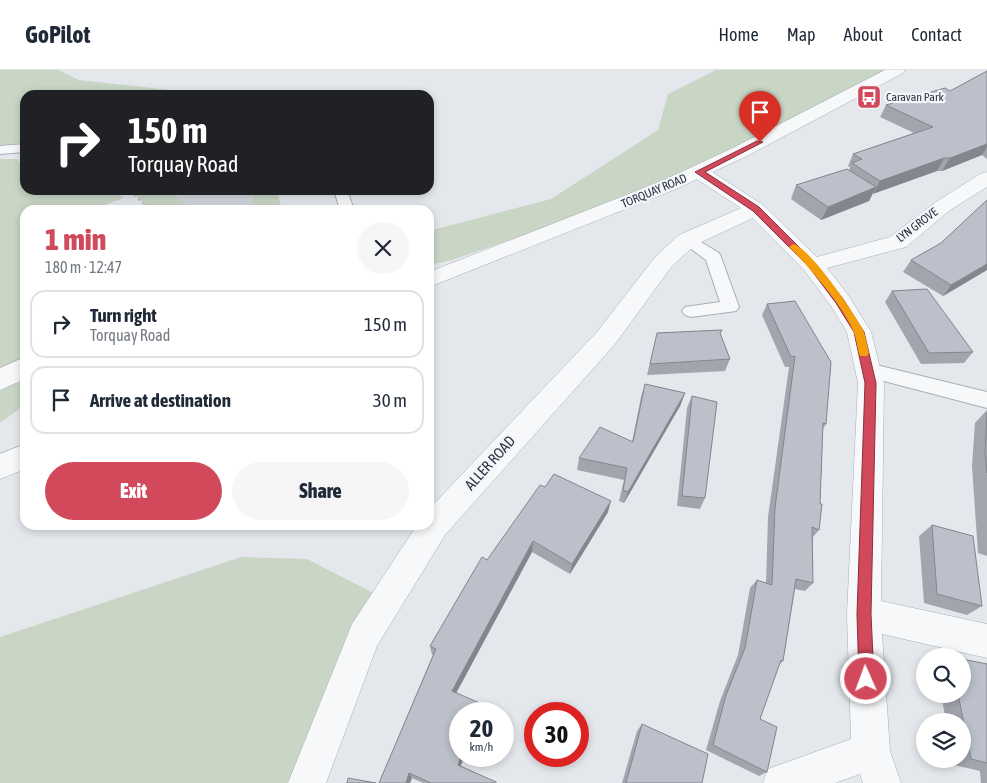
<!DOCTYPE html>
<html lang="en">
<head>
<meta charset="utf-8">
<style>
  :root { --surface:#fff; --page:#f6f6f7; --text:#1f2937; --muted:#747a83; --line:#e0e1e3; --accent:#d1495b }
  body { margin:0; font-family:"Asap Condensed",sans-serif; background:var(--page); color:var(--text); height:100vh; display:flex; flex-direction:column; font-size:19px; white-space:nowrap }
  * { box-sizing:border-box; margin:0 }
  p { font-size:16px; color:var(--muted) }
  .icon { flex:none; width:28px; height:28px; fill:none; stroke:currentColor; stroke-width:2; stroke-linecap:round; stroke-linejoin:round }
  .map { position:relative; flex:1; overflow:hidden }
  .side { position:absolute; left:20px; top:135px; width:414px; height:325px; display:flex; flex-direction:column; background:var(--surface); border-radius:15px; box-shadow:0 2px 8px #0003 }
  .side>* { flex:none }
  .hud { position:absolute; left:20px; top:20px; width:414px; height:105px; border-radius:15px; box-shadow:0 2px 8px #0003; background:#202124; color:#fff; overflow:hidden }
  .buttons { position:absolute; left:916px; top:578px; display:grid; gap:10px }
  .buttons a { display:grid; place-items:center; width:55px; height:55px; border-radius:50%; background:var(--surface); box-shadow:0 2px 8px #0003; font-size:25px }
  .speed { position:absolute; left:449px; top:632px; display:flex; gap:10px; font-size:25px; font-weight:700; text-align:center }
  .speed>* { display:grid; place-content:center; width:65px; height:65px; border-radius:50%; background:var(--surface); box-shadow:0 2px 8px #0003; line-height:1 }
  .speed small { font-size:12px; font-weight:400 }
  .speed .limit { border:8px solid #d22; background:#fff; color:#111 }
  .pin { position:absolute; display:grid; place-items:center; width:42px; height:42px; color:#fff; margin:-51px -21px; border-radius:50% 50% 50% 0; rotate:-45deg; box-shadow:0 0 5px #0007 }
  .pin .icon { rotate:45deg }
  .me { position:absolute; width:55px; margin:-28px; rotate:358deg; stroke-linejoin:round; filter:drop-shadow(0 0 4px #0008) }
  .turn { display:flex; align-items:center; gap:18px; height:105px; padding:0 25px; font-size:22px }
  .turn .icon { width:65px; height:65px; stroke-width:2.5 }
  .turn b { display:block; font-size:35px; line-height:42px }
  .round { display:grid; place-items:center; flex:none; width:52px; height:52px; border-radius:26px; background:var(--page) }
  .headline { display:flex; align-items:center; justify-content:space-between; height:85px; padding:0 25px }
  h1 { font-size:30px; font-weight:800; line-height:38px; color:var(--accent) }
  .cta { display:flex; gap:10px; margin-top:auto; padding:10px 25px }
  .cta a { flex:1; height:58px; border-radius:30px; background:var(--accent); color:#fff; font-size:20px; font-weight:800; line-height:58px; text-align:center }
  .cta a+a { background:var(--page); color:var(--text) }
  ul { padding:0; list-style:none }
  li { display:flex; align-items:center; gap:15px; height:68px; margin:0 10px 8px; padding:0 15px; border:2px solid var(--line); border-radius:15px }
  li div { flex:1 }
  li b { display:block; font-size:19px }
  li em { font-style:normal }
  header { display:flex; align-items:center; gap:30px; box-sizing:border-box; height:70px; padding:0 25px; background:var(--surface); border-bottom:1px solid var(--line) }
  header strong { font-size:24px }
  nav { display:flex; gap:28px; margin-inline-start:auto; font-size:18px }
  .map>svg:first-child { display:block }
</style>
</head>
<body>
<header>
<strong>GoPilot</strong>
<nav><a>Home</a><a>Map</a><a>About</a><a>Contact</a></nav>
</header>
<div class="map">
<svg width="987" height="713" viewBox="0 0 987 713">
  <rect width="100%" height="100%" fill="#e4e7ec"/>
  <path fill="#d2d6de" d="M167,120H253L252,140H196Z"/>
  <path fill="#c9d6c5" d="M0,0H58L79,10L170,20L174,25H25V73L0,75Z
    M716,0H897L669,115L452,190L429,195V161L551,129L658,60L668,24Z
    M0,89H17L25,101V120H115L123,128L92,140H25V297L0,310Z
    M131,120H167L196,140H150Z
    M253,120H277L282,140H252Z
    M25,308V335L0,353V320Z
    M241,487L307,489L387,530L308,713H0V567Z"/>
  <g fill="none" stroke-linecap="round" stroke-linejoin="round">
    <defs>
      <path id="service" d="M25,74V82L0,84V76Z
        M337,120H347L354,140H340L335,123Z
        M687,165L693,167L719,183L721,187L739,237L736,241L691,247L685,245L682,241L685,237L720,232L706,190L679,170L681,167Z
        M868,293L987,322V338L861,305L859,300L861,295Z"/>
      <path id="minor" d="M699,96L706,98L763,135L817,187L890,167L936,132L980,104L987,102V117L950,140L906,177L827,198L848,225L871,262L884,313L881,531L987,554V588L882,564L890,681L901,713H863L860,704L835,713H763L768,699L851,669L847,544L858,313L847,262L831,236L804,200L753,148L695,175L672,196L615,274L445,465L377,576L326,713H288L352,554L417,455H429V439L597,262L656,186L679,165L741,138L692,106L689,102L692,98Z
        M25,287V309L0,320V298Z"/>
      <path id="tertiary" d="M885,0H905L903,3L749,85L676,119L429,217V202L662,111L735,77Z
        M25,374V399L0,409V384Z"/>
    </defs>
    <use href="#service" stroke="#a9aeb7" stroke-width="2"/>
    <use href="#minor" stroke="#a9aeb7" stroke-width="1"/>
    <use href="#tertiary" stroke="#a9aeb7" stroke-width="1"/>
    <path stroke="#c2c5cb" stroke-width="2" stroke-dasharray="2.5 2.5" stroke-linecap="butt" d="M131,120L136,125"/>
    <path stroke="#c2c5cb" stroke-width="2.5" stroke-dasharray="3 3" stroke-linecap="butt" d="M134,124L150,140"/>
    <use href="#service" fill="#f7f8fa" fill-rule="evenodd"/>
    <use href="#minor" fill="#f7f8fa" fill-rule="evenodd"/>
    <use href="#tertiary" fill="#f7f8fa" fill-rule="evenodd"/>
  </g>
  <path fill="#a1a5ae" d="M987,1V89L982,85L942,101H937L873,123L869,131L821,150L791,129L796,115L849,100L850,97L848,96L853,84L914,63L880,47L886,35L950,21Z
    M987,130V200L943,226L903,202L911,190L941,173Z
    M892,221L973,282L964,293L921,294L885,232Z
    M795,231L826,354L823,359L819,460L813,467V513L805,521L795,519L783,591L779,595L760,649L767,702L759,706L706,680L720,631L738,585L750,518L757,510L766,513L768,447L789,297H785L762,245L767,234Z
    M722,260L720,264L730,289L725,301L647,305L657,263Z
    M645,314L685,323L680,336L624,433L619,431L624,410L577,400L579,388L632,372L641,327Z
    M692,326L705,428L700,439L677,436L687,338Z
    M987,340V486L978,483L972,396L975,353Z
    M545,417L608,442L570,504L532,482L456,623L482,641L481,644H460L461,696L496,713H423L412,708L410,713H379L433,585H432L430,576L487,490Z
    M932,455L982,536L967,545L924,533L919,466Z
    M987,594V713H981L980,701L954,695L953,689H962V651H946L941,624H962Z
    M642,654L702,713H622L637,661Z"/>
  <path fill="#83868d" d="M987,74V77L982,85L942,101L950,88Z
    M944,88L937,101L873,124L880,111Z
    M876,117L869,131L821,150L828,137Z
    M987,194V200L943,226L951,215Z
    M685,323L680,336L624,433L628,422Z
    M611,431L608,442L570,504L572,494Z
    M533,471L532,482L453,629L452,621Z
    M482,634V641L481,644H478Z
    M461,686H465L459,700L458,695Z
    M409,703L412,708L410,713H406Z"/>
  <path fill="#bbc0ca" stroke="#83868d" d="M987,1V74L950,88H944L880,111L852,93L862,89L853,84L933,57L886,35L945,18L950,21Z
    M847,99L876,117L828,137L796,115Z
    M987,130V194L951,215L911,190L941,173Z
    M147,136L149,140H132Z
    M927,219L973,282L929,283L892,221Z
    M795,231L831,292L826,354L823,353L820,434H822L819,460L812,457L813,513L796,509L783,591L781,590L760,649L777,657L767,702L713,675L726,625L745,578L757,510L772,515L775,438L795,286L791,287L767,234Z
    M722,260L720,263L730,289L650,294L657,263Z
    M645,314L685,323L628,422L623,420L627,398L579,388L600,357L633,372Z
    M692,326L717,332L705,428L682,426Z
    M987,343V403L985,383Z
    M554,404L611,431L572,494L533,471L452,621L482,634L478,644H460V686H461L458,695L496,712V713H431L409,703L406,713H379L436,579L430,576L482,487L487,490L540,415L545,417Z
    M932,455L973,466L982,536L937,524Z
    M962,589L987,594V693L971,689L958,624H962Z
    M642,654L708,684L702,713H626Z
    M348,708L376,713H347Z"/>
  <path fill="#d1495b" stroke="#882f3b" d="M757,71L763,72L705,102L759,137L815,193L843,229L864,262L876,313L871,544L874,609L872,614L866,616L861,614L859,609L857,544L865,313L854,262L836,233L809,197L753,141L695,102Z"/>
  <path fill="#f59e0b" d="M794,174C812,181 853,241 863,260C866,267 867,276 869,283L867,286H860C857,279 857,270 854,263C845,238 810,198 791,179L789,177Z"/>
  <defs>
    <symbol id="bus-square" viewBox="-11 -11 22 22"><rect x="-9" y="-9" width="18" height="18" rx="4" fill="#d1495b" stroke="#f4f6f9"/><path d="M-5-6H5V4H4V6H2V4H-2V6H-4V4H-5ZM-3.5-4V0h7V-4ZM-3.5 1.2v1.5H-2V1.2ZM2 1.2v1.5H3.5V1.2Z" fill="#fff"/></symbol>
  </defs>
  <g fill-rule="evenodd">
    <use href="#bus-square" x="855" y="13" width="28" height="28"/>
  </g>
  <g text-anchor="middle" stroke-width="4.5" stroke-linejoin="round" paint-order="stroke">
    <g font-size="12" fill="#2b3445" stroke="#f4f6f9" text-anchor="start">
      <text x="886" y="31">Caravan Park</text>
    </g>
    <g font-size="12" fill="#2b3445" stroke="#f4f6f9">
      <text transform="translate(654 121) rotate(-23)" y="4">TORQUAY ROAD</text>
      <text transform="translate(917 155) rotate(-37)" y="4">LYN GROVE</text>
    </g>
    <g font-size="15" fill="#2b3445" stroke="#f4f6f9">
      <text transform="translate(490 393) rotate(-48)" y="5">ALLER ROAD</text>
    </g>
  </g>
</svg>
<div class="buttons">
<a><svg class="icon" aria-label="search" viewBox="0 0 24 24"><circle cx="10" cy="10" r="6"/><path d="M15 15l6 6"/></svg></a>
<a><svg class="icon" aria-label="layers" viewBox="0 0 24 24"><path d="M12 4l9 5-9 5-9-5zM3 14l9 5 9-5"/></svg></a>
</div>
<div class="speed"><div>20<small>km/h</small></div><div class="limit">30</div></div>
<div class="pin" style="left:760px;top:72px;background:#d93025"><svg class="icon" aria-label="arrive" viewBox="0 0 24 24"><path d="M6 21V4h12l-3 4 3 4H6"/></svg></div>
<svg class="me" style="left:866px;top:609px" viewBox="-20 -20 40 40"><circle r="17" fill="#d1495b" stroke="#fff" stroke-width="3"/><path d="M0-11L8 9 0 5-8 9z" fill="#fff"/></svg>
<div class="hud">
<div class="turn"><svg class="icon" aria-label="right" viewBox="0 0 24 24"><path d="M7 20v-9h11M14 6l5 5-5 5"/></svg><div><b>150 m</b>Torquay Road</div></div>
</div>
<section class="side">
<div class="headline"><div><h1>1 min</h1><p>180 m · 12:47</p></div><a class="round"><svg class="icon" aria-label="close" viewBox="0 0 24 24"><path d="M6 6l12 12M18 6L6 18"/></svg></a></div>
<ul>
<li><svg class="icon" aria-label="right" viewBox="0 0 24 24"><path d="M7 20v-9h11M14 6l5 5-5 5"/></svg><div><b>Turn right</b><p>Torquay Road</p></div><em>150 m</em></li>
<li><svg class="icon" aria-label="arrive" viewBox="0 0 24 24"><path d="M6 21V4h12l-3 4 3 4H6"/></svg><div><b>Arrive at destination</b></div><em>30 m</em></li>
</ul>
<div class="cta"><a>Exit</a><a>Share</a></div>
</section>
</div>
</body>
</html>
